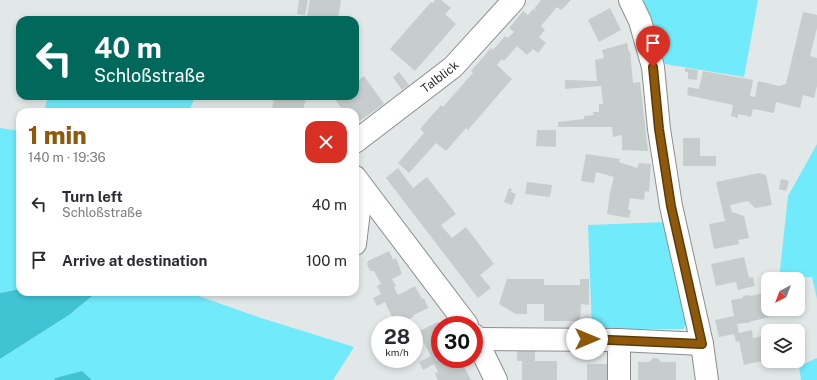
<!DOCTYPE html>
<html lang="en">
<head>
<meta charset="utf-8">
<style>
  :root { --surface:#fff; --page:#f7f7f7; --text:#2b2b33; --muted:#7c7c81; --accent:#8e590b }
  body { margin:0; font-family:"Public Sans",sans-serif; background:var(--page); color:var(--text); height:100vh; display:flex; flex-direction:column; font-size:15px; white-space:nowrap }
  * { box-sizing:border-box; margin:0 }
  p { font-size:13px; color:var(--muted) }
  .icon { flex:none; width:22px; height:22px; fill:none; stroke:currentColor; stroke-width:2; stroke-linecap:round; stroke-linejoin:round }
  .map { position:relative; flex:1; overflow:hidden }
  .drawer { position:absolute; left:16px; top:108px; width:343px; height:188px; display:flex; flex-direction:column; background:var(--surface); border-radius:12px; box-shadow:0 2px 6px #0003 }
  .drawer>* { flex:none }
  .guide { position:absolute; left:16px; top:16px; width:343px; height:84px; border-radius:12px; box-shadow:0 2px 6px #0003; background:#00695c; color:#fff; overflow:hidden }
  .needle { width:26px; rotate:222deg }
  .controls { position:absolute; left:761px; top:272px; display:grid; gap:8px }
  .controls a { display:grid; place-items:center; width:44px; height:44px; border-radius:8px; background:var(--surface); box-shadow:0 2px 6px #0003; font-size:20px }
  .speed { position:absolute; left:371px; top:316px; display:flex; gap:8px; font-size:20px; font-weight:700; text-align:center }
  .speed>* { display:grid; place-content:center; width:52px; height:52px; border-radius:50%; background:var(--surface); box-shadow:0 2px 6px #0003; line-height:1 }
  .speed small { font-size:10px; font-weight:400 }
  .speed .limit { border:6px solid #d22; background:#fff; color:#111 }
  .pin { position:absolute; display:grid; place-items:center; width:34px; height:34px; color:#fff; margin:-41px -17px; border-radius:50% 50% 50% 0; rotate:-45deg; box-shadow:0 0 4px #0007 }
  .pin .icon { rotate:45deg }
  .me { position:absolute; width:44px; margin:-22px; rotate:90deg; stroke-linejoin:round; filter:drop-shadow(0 0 3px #0008) }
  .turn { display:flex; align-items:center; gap:14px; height:84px; padding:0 12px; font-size:18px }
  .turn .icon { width:52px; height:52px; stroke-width:2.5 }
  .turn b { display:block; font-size:28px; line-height:34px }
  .round { display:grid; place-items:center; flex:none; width:42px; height:42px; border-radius:12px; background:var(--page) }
  .head { display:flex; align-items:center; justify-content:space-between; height:68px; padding:0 12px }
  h1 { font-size:24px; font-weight:800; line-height:30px; color:var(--accent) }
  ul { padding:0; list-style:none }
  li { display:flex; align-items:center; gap:12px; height:56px; padding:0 12px }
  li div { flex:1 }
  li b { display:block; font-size:15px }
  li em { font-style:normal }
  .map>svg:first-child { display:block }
</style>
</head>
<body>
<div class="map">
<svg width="817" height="380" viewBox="0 0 817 380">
  <rect width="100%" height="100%" fill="#e2e7e8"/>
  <path fill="#71ebfc" d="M644,0H758L744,77L665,64L651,35L643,1Z
    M48,96H195L189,112H44Z
    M0,128L20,131V289L0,293Z
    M817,144V299L812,277L779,279L788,196Z
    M668,222L693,316L683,329H592L588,225Z
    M97,292H187L258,317L354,347L333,380H92L82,371L55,378L54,380H0V359L69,315Z
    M817,358V380H801L799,366Z"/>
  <path fill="#40c4d4" d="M20,289V292H97L69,315L0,359V293Z
    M82,371L92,380H54L55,378Z"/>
  <path fill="#c7cdcd" d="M299,0H308L305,15L297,14Z
    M310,0H341L338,20L307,16Z
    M435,0H441L451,8L445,14L456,24L415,71L390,49L431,2L433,3Z
    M541,0H571L561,10L557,7L541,26L545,30L539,37L546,43L538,53L533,49L527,55L517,46L504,61L502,59L497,65L512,79L468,130L466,128L446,151L436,143L409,173L398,163L424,133L420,129L441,105L443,107L463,84L473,73L471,71L491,48L493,50L505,36L508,38L514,32L509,28L523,11L528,15L533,9L538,13L534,9Z
    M610,8L621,30L599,42L588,20Z
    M803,12L817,15V28L810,56L817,58V86L814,98L803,95L800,108L776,102L774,113L753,109L751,117L738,114V118L731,116L733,105L687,95L688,87L699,89L703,71L753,80L750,96L755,97L758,81L779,86L786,84Z
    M627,43L629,52L630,51L633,83L640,82L648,151L622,150V135L613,137L612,127H558V122L584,119V116L594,115L593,112H599V104H603L601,86L565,89V80L597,81L595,60L604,58L602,50Z
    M685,68L698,70L697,80L688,79V72H685Z
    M399,72L409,85L402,90L393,77Z
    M364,76L384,104L355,124V112H344L334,98L337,96H355V83Z
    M275,96H307L302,112H271Z
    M537,130H556V147L536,146Z
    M683,138H700V156H716V166H683Z
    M586,154L620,159L619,162L637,168L639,163L651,164L649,192L645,191L644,200L630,198L628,210H631L629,218L607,214L610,193L614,177L596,172L594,183L581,181Z
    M398,168L413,188L427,177L456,214L441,225L446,231L452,238L466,227L494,264L480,275L491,288L478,298L386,178Z
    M759,173L766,175L772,205L755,208L748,201L730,205L732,212L744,216L749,238L738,240L739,244L714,249L709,224L725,221L716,182Z
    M781,179L789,181L786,191L779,189Z
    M527,182L552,185L550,197L525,194Z
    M509,188L512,189L511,192L516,194L512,205L504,202Z
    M389,251L393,260L396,258L402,274L392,279L396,286L394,287L398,295L415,286L422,299L424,298L428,308L414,315L413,317L408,320L406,319L404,321L397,325H394L390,319L392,317L385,302L377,306L373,298L381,294L377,286L381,284L374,271H370L367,264L368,261Z
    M744,257L749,278L753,277L755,286L738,290L736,282L716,286L711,264Z
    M507,279H544V285H580V279H589V305L581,304L580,321H544V304H527V314H516L499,304Z
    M764,293L769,317L749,322L748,323H745L737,324L739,333L752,330L753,338L768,335V360L744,365L739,341L736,342L734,334L719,337L715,320L734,316L731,300L743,298V296L749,295L750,296Z
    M438,322L440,325V359H460L471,380H438L435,374L438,372L434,364L423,370L419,362L431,356L423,342H419L416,335L417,332Z
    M517,351H535V361H557V380H522V361H517Z
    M653,358H657L661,362H676V380H638V362H649Z
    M587,364H611V380H587Z"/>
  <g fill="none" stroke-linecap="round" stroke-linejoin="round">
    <defs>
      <g id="minor">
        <path d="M630,0L640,21L653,67L659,129L671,206L702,344L707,380"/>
        <path id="s1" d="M355,142L453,67L514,0"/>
        <path d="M355,177L467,325"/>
        <path d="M355,244L362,187"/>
        <path d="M474,335L496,380"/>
        <path d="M477,339L619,340L702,344"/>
        <path d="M619,340V380"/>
      </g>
    </defs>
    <use href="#minor" stroke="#898e8f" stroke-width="24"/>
    <use href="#minor" stroke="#fff" stroke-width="22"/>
  </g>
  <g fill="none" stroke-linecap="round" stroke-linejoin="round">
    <defs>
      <path id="route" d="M587,339L702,344L671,206L659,129L653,67"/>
    </defs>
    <use href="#route" stroke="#5c3a07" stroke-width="10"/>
    <use href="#route" stroke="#8e590b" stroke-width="7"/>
  </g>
  <g text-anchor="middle" stroke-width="3" stroke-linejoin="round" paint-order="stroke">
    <g font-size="12" fill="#292b2b" stroke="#eff5f5">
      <text dy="4" stroke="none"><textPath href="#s1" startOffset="107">Talblick</textPath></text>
    </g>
  </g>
</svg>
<div class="controls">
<a><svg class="needle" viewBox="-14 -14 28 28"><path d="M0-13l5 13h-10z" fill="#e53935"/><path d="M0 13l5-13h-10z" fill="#7c7c81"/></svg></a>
<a><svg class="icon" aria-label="layers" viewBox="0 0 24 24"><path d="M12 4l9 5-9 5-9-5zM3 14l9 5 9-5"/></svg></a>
</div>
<div class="speed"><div>28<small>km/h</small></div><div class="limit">30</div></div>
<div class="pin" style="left:653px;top:67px;background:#d93025"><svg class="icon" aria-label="arrive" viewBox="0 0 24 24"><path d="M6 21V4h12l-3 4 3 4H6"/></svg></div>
<svg class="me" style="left:587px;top:339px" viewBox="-20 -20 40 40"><circle r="19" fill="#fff"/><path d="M0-13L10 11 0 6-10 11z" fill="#8e590b"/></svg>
<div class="guide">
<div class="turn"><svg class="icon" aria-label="left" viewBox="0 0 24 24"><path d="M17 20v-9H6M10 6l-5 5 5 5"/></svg><div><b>40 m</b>Schloßstraße</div></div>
</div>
<section class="drawer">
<div class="head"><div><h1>1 min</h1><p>140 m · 19:36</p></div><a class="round" style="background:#d93025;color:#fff"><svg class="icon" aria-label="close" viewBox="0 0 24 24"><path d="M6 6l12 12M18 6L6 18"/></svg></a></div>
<ul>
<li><svg class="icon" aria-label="left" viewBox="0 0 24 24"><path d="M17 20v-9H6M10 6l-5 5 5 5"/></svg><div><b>Turn left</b><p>Schloßstraße</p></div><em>40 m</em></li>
<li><svg class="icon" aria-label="arrive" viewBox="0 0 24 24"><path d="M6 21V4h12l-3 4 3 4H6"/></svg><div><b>Arrive at destination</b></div><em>100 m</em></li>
</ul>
</section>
</div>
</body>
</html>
